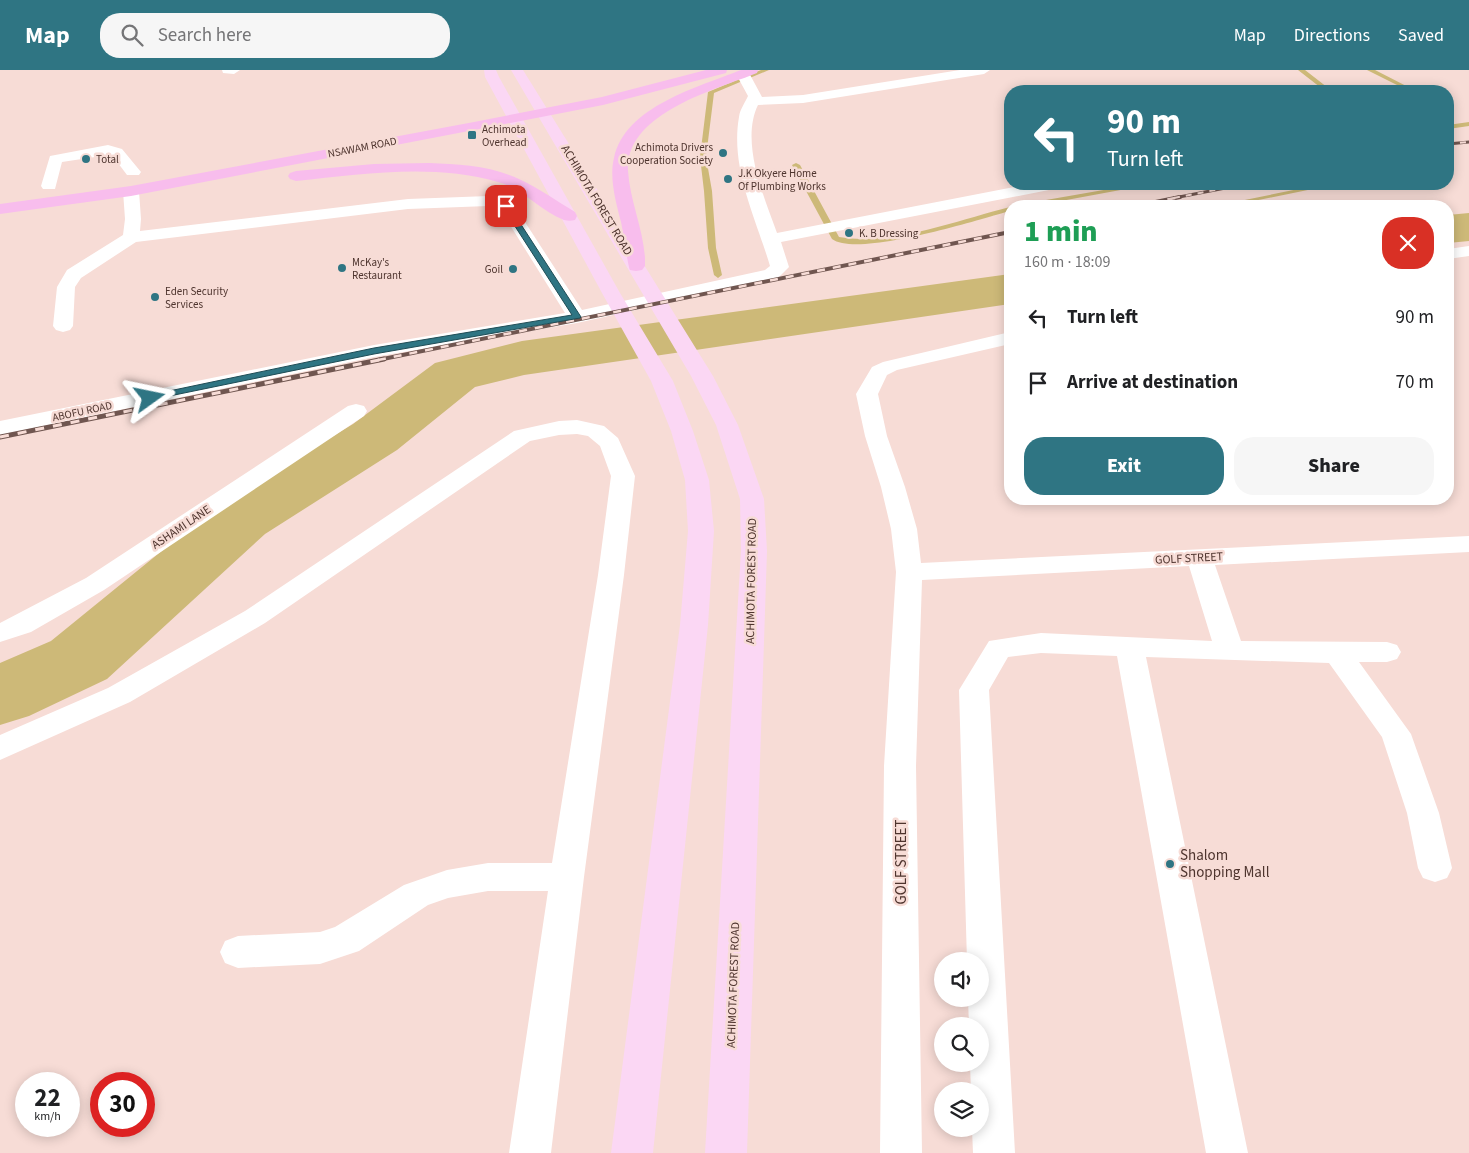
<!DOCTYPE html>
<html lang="en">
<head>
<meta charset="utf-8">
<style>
  :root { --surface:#fff; --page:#f6f6f6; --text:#202124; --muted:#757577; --accent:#2f7583 }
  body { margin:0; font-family:"Source Sans 3",sans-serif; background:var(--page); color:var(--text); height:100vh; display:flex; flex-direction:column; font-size:19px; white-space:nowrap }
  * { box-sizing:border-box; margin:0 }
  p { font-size:16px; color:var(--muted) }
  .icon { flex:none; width:28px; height:28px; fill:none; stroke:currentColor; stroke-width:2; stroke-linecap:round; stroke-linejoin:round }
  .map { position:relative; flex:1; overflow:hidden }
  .sheet { position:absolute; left:1004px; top:130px; width:450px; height:305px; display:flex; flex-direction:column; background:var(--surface); border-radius:20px; box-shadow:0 2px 12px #0003 }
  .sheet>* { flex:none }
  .top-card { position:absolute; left:1004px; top:15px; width:450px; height:105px; border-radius:20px; box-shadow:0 2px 12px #0003; background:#2f7583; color:#fff; overflow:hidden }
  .controls { position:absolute; left:934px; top:882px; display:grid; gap:10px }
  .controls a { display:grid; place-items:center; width:55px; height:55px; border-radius:50%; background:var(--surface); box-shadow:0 2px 12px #0003; font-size:25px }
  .speed { position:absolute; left:15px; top:1002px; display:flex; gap:10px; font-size:25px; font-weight:700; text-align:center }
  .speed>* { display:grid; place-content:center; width:65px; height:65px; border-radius:50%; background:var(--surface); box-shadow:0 2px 12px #0003; line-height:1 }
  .speed small { font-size:12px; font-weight:400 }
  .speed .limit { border:8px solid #d22; background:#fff; color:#111 }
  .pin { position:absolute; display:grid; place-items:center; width:42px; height:42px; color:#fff; margin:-21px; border-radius:10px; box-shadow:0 2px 8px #0006 }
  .me { position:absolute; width:55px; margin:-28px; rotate:78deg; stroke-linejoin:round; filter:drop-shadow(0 0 4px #0008) }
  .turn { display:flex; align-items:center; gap:18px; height:105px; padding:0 20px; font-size:22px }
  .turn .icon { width:65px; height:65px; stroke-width:2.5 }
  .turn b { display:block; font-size:35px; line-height:42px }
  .round { display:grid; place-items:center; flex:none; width:52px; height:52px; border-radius:20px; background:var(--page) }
  .headline { display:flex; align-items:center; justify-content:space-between; height:85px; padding:0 20px }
  h1 { font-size:30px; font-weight:800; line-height:38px; color:#1e9e55 }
  .primary-button { display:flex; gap:10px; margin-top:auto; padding:10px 20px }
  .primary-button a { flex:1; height:58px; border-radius:20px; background:var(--accent); color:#fff; font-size:20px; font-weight:800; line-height:58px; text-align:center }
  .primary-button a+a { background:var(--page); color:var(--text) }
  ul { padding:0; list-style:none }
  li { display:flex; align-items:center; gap:15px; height:65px; padding:0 20px }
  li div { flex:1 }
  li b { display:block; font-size:19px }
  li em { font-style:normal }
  header { display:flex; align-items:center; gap:30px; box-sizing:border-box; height:70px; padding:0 25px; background:var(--accent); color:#fff }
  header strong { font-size:24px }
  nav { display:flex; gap:28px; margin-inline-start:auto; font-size:18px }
  .search { width:350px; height:45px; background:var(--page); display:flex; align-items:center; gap:12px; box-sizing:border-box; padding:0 18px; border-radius:20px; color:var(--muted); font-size:19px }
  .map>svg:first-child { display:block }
</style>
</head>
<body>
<header>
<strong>Map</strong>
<div class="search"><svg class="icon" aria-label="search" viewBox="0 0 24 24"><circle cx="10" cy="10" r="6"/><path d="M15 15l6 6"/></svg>Search here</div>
<nav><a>Map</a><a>Directions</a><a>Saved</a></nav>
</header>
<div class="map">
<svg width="1469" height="1083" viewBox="0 0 1469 1083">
  <rect width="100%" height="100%" fill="#f7dcd6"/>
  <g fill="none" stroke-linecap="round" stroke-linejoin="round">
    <path fill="#cdb978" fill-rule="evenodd" d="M761,0H769L714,23L706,87L712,121L716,178L722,205L718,208L714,205L708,178L704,121L700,87L708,22Z
      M1298,0H1305L1332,21H1325Z
      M1367,0H1375L1416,21H1409Z
      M1469,52V56L1448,59V55Z
      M796,93L800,95L839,167C893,176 958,150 1010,137V141C977,150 858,188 832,169L792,95Z
      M1138,114H1153L1034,136H1019L1023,134Z
      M1323,114H1337L1229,136H1215Z"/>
    <path fill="#cdb978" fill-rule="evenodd" d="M1469,143V171L1448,173V145Z
      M1010,204V234L524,305L475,317L397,380L265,464L107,609L29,646L0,655V593L51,571L217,436L353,354L435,293L522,271Z"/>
    <path fill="#fff" fill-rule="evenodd" d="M222,0H240L234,4L223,3Z
      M743,0L748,1L762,27L803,25L960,0H990L984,4L803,33L758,35C740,72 764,127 777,163L1030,114H1062L1060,117L1054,119L781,172L789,197L778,208L771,210L577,253L374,287L0,365V351L374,275L565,243L500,139L488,136L408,139L136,172L81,208L75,217L73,256L70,260L63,262L56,260L53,256L57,217L67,200L123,165L125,149L123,121L125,118H137L139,121L141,149L140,161L408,129L489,126L512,132L582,240L765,200L770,196C756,148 730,98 739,47C740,39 745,33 748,26L736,4Z
      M108,75L122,79L141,102L139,105H127L112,85H108L62,92L55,119H43L41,116L50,86Z
      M1469,176V186L1448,189V179Z
      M1010,262V274L897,300L887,305L878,324L887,366L905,417L917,459L921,493L1469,466V482L1215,495L1241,571L1387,572L1397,575L1401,582L1397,589L1387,592H1359L1411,664L1439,743L1452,798L1447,808L1435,812L1423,808L1418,798L1407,743L1382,667L1329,593L1146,587L1248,1083H1206L1117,586L1041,583L1008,587L989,620L1015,1083H973L972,1059H980V1021H971L970,994H980V956H969L968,929H980V891H967L959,620L989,571L1041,563L1212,571L1189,496L922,510L916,696L922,1083H880L884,696L896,502L891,459L881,417L865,366L856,324L872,297L883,292Z
      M356,334L364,336L367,341L364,346L104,520L31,562L0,572V553L86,508L348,336Z
      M577,350L604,356L618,368L635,406L624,505L584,807L551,1083H509L548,821H488L448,828L428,835L359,881L320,894L238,898L225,893L220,882L225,871L238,866L320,862L335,857L404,815L447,800L488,793H552L598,505L611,406L600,376L588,366L577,364L559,365L530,371L265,553L130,632L0,690V665L108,618L245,541L514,361L559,351Z"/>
    <path fill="#fbd7f4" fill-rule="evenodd" d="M484,0H496L499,7L620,223L673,311L693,361L709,410L714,461L708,555L653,1083H611L680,555L688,461L685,410L671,361L651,311L602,223L485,7Z
      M511,0H523L713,306L738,355L764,429L767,481L747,1083H705L741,481L740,429L716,355L691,306Z"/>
    <path fill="#f8bded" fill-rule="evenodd" d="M706,0H727L726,3L603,35L474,60L131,126L0,144V134L131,116L474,52L602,27Z
      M741,0H758L757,3C715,20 625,43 628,101C630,131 643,158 645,188V196L642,200L636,201L630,200C628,197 623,160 621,152C616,133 609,108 614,88C625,36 699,17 741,0Z
      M429,93C460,94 493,96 521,110C540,119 557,131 575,142L577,146L575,150C571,151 568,151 564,150C541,141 523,119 498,112C433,93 362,104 296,111L290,109L288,106L290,103L296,101L374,94Z"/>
    <defs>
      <path id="rail-far2" d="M1448,74L1469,72
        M1174,128L1246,114"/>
      <path id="rail-far1" d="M1136,136L1180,127
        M378,290L1010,162"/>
      <path id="rail" d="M0,367L384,289"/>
    </defs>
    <use href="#rail-far2" stroke="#705650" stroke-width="3"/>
    <use href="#rail-far1" stroke="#705650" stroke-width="4"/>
    <use href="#rail" stroke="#705650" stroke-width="5"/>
    <use href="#rail-far2" stroke="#f7dcd6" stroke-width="2" stroke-dasharray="6" stroke-linecap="butt"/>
    <use href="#rail-far1" stroke="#f7dcd6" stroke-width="2.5" stroke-dasharray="8" stroke-linecap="butt"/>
    <use href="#rail" stroke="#f7dcd6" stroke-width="3" stroke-dasharray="9" stroke-linecap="butt"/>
  </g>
  <path fill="#2f7583" stroke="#1f4c55" d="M503,134L509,136L581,247L580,248L374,284L150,330L145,328L150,325L374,278L572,245L502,136Z"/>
  <g fill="#2f7583" stroke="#f7dcd6" stroke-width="2">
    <rect x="467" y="60" width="10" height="10" rx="2.5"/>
    <circle cx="723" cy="83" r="5"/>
    <circle cx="86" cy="89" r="5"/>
    <circle cx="728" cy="109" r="5"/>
    <circle cx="849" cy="163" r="5"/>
    <circle cx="342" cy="198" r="5"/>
    <circle cx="513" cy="199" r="5"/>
    <circle cx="155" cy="227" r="5"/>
    <circle cx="1170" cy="794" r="5"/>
  </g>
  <g text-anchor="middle" stroke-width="5" stroke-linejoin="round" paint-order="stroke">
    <g font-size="11" fill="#4e342e" stroke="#f7dcd6" text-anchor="start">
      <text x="482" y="63">Achimota<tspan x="482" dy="13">Overhead</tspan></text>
      <text x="713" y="81" text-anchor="end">Achimota Drivers<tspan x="713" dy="13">Cooperation Society</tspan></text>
      <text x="96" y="93">Total</text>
      <text x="738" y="107">J.K Okyere Home<tspan x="738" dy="13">Of Plumbing Works</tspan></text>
      <text x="859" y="167">K. B Dressing</text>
      <text x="352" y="196">McKay's<tspan x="352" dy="13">Restaurant</tspan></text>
      <text x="503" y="203" text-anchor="end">Goil</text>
      <text x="165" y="225">Eden Security<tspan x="165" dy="13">Services</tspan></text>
    </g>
    <g font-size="11" fill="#4e342e" stroke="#f7dcd6">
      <text transform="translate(362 77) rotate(-11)" y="4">NSAWAM ROAD</text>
      <text transform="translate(82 341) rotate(-12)" y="4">ABOFU ROAD</text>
    </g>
    <g font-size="12" fill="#4e342e" stroke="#f7dcd6">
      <text transform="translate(597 130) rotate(59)" y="4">ACHIMOTA FOREST ROAD</text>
      <text transform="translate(181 457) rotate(-34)" y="4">ASHAMI LANE</text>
      <text transform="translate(1189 488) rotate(-3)" y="4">GOLF STREET</text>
      <text transform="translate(751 511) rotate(-89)" y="4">ACHIMOTA FOREST ROAD</text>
      <text transform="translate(733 915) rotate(-88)" y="4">ACHIMOTA FOREST ROAD</text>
    </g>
    <g font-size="15" fill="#4e342e" stroke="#f7dcd6" text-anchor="start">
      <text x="1180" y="790">Shalom<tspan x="1180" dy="17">Shopping Mall</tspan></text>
    </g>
    <g font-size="15" fill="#4e342e" stroke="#f7dcd6">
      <text transform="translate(901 792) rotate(-90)" y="5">GOLF STREET</text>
    </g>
  </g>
</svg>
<div class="controls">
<a><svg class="icon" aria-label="sound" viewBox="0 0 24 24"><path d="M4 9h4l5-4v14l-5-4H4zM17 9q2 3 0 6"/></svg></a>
<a><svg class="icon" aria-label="search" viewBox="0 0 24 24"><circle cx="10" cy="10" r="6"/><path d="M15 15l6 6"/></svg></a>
<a><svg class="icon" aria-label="layers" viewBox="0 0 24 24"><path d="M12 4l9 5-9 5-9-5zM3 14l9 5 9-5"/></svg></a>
</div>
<div class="speed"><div>22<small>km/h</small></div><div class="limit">30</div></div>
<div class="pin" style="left:506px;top:136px;background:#d93025"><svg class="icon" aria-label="arrive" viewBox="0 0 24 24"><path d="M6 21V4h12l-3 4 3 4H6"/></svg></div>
<svg class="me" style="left:150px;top:328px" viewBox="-20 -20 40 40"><path d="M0-17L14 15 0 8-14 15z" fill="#2f7583" stroke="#fff" stroke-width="4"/></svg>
<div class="top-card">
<div class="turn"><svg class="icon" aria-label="left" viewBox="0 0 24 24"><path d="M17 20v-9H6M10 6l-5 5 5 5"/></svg><div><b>90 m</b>Turn left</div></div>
</div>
<section class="sheet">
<div class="headline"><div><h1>1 min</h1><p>160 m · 18:09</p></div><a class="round" style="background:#d93025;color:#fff"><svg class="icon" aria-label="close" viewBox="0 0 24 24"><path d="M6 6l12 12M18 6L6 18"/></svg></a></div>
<ul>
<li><svg class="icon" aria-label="left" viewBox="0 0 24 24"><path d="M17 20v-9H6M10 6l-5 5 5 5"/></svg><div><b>Turn left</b></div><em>90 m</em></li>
<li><svg class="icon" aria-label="arrive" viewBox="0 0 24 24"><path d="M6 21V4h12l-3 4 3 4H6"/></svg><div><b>Arrive at destination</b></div><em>70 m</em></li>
</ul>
<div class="primary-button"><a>Exit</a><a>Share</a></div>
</section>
</div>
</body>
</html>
